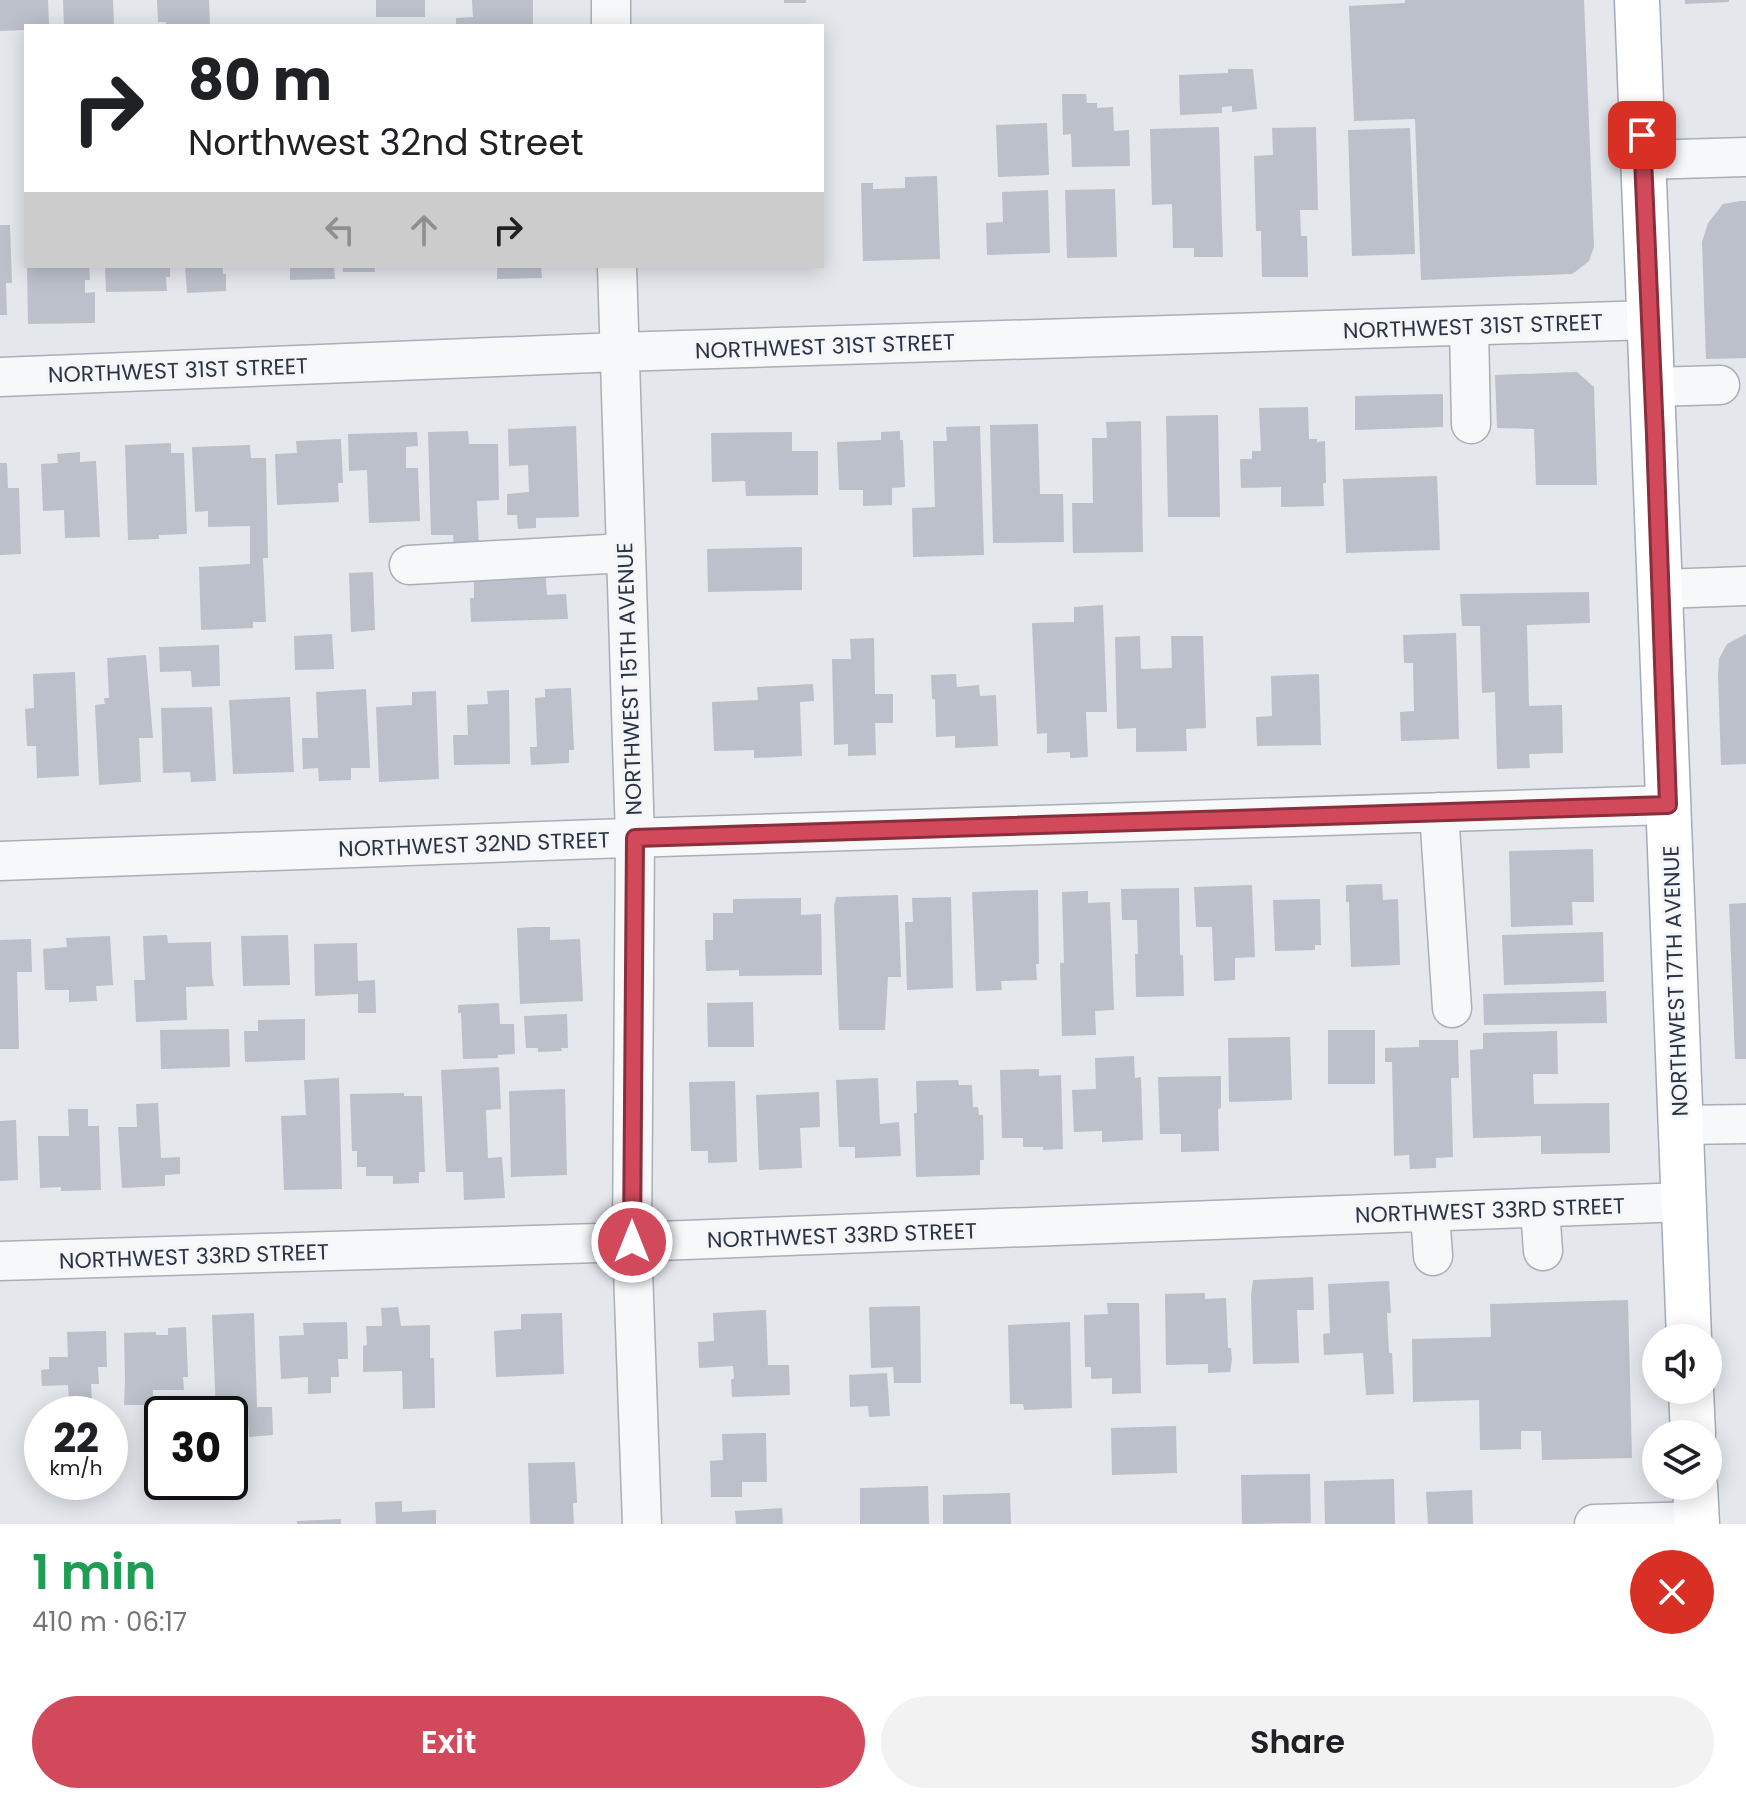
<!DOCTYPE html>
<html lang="en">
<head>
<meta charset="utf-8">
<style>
  :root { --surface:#fff; --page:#f2f2f2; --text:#202124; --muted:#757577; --accent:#d1495b }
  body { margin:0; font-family:Poppins,sans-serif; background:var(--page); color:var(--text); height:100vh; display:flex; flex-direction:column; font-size:30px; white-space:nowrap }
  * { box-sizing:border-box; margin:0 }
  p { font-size:26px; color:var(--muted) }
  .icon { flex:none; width:44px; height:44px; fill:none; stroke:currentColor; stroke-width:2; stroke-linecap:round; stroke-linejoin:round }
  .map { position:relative; height:1524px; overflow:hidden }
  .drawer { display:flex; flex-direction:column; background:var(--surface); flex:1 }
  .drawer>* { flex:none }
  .hud { position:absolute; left:24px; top:24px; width:800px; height:244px; border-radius:0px; box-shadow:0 4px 20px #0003; background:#fff; color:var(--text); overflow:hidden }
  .fabs { position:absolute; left:1642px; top:1324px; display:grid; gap:16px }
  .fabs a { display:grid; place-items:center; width:80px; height:80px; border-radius:50%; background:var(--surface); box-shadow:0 4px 20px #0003; font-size:40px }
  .speed { position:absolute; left:24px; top:1396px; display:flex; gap:16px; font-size:40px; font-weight:700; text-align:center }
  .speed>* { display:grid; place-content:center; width:104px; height:104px; border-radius:50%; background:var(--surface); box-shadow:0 4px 20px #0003; line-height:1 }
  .speed small { font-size:20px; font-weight:400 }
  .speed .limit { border:4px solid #111; border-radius:12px; background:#fff; color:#111 }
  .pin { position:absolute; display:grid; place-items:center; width:68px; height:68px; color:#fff; margin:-34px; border-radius:16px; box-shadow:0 4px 12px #0006 }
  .me { position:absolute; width:88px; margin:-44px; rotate:0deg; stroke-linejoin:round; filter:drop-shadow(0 0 6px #0008) }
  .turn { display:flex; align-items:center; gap:28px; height:168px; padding:0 32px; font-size:36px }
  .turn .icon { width:104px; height:104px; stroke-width:2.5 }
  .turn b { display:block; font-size:56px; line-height:68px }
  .lanes { display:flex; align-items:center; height:76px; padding:0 32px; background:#0003; justify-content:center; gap:40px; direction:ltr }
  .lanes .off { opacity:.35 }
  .round { display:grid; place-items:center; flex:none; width:84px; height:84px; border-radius:42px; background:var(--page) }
  .overview { display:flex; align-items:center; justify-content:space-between; height:136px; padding:0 32px }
  h1 { font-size:48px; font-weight:600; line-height:60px; color:#1e9e55 }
  .primary-button { display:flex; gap:16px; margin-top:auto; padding:16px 32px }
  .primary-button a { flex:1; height:92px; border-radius:48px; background:var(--accent); color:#fff; font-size:32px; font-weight:600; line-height:92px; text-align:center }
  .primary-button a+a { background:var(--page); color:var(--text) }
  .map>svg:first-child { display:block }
</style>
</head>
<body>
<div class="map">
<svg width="1746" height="1524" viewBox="0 0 1746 1524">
  <rect width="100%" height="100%" fill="#e4e7ec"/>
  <path fill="#bbc0ca" d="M0,0H48L49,26H26V30L0,31Z
    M63,0H113L114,26H64Z
    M157,0H209L210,26H166V22H158Z
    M376,0H425V17H376Z
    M472,0H533V26H456V18L473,17Z
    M784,0H806V3H784Z
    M1405,0H1584L1594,247L1589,261L1575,272L1572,274L1421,280L1415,119L1354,121L1349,6L1405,3Z
    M1685,0H1729V2L1685,4Z
    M1228,69H1253L1257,109L1232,112V106L1222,107V113L1180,115L1179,75L1228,73Z
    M1062,94H1086L1087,103H1097V108L1113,107L1114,131L1129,130L1130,166L1072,167L1071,134L1063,135Z
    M1047,123L1049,175L998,177L996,125Z
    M1219,127L1223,257H1194V248H1173L1172,204L1152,205L1150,129Z
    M1316,127L1318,210H1300L1301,236H1307L1308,277H1262L1261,231H1256L1254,156L1273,155L1272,128Z
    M1410,128L1415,254L1352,256L1348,130Z
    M937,176L940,259L863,261L861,183H873V189L905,188V177Z
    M1115,189L1117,257L1067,258L1065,190Z
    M1048,190L1050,253L987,255L986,223L1003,222L1002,192Z
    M1740,201H1746V358L1706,359L1702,242L1708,223L1723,204Z
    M0,225H10L12,283H6L7,315H0Z
    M27,266H89L90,280H85V293L95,292V323L28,324Z
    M105,266H170V277H166L167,291L106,292Z
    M185,266H223V274H226V291L187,293Z
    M290,266H334L335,279L290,280Z
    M343,266H375V272H343Z
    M497,266H541L542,278L497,279Z
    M1577,372L1594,387L1597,485H1536L1534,429L1497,428L1495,375Z
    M1443,394V427L1355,430V396Z
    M1308,407L1309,439H1317V442L1325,441L1326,483H1323L1324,506L1281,507V487L1241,488L1240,459H1252V451H1261L1259,408Z
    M1218,415L1220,517H1168L1166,416Z
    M1141,421L1143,552L1073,553L1072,503H1093L1092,438H1107L1106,422Z
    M1038,424L1040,494H1063L1064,542L993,543L990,425Z
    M576,426L579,517L536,518V528L518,529L517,515H507V494L529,492L528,465L509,466L508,429Z
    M980,426L984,555L913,557L912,508L935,507L933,441H947L946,427Z
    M468,431L469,444H498L499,500L477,501L479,550H454L453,535H431L428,432Z
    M900,431V440H903L905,487L892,488V505L863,506V490H839L837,442L881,440V432Z
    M417,432L418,446L406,447V468H418L420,521L369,523L367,470L349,471L348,434Z
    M792,432V451H818V495L746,496L745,481L712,482L711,433Z
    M341,439L343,483H338L339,502L277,505L275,454L297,453L296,441Z
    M171,443V453H184L187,534L159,535V539L128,540L125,445Z
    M250,445L251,458H266L268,558H263L266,622H253V628L201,630L199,567L250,564V526L208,527V511L195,512L192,447Z
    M80,452V462L96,461L100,537L65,538L64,510L43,511L41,464L58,463L57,454Z
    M0,463H7L8,488H19L21,554L0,555Z
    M1437,476L1440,550L1346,553L1343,479Z
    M802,547V590L708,592L707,549Z
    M545,565L547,595L566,594L568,619L471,622L470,598H474V571Z
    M373,572L375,630L351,632L349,573Z
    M1589,592L1590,623L1527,625L1529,706L1562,705L1563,753L1529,754L1530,768L1497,769L1495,692L1482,693L1480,626H1462L1460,594Z
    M1103,605L1107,712H1086L1088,757L1070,758V752L1047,753V733L1037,734L1032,623L1074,622V607Z
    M1456,633L1459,739L1401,741L1400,712L1414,711L1413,663H1404L1403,635Z
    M332,634L334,669L295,670L294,636Z
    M1746,634V764L1721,765L1718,675L1719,659L1727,644Z
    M1140,636L1141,669L1172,668L1171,636H1203L1206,728L1186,729L1187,751L1136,752V728L1117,729L1115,637Z
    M874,638L875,694H893V723H875L876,755L848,756V744L834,745L832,659H851L850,639Z
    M219,645L220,686L192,687L191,671L160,672L159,647Z
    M146,655L153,738H139L141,782L99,785L95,705L105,704L104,698H109L107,658Z
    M75,672L79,776L37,778L36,746H27L25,709L34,708L33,674Z
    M956,674L957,687L979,685L980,696L996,695L998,746L955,748V736L936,737L935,699H932L931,675Z
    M1319,674L1321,745L1257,746L1256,717L1272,716L1271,676Z
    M813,684L814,701L800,702L802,756L754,758V750L714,751L712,702L758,700L757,687Z
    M571,688L574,750H569V763L531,765L530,747H537L535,698L545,697V689Z
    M366,689L370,768H351V780L319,781L318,768L303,769L302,738H318L316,692Z
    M509,690L510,764L454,765L453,735H468L467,705L488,704L487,691Z
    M436,691L439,779L379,782L376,707L412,705V692Z
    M290,697L294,772L233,774L229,700Z
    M212,707L216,781L191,782L190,772L163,773L161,708Z
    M1593,849L1594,902H1572L1573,925L1511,927L1509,851Z
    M1382,884L1383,900L1398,899L1400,965L1351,967L1349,902H1346V885Z
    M1252,885L1255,957L1235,958V980L1214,981L1212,927H1196L1194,887Z
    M1179,888L1180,955H1183L1184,996L1136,997L1135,954H1138L1137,920H1122L1121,889Z
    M1038,890L1039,964H1036L1037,980L1001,981L1002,990L976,991L972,892Z
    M1088,891V903L1110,902L1114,1010L1095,1011L1096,1035L1062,1036L1060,963H1064L1062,892Z
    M898,895L901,977H888L885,1030H839L834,906L836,897Z
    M951,897L953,988L907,990L905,922H913L912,898Z
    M801,898V915L821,914L822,975L739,976V970L706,971L705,940H713V913H733V899Z
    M1320,899L1321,945H1315V950L1275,951L1273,900Z
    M1746,903V1059H1735L1729,904Z
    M533,927H550V940L580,939L583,1001L520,1004L517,928Z
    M1603,932L1604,982L1504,985L1502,935Z
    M167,935L168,943L211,942L212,976L214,986L186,987L187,1020L136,1022L134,980H145L143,936Z
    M288,935L290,985L243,986L241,936Z
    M110,936L113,985L96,986L97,1001L69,1002V990H45L43,949L67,947L66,938Z
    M31,939L32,972H17L19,1049H0V940Z
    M357,943L358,981L375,980L376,1013H358V994L315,996L314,944Z
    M1606,991L1607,1023L1484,1025L1483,994Z
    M753,1002L754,1047H708L707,1003Z
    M499,1003L500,1024H514L515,1054L498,1055V1058L463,1059L461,1013H458V1005Z
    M567,1014L568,1048H561L562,1051L538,1052V1048H526L524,1016Z
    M305,1019V1060L245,1062L244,1031H258V1020Z
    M229,1029L230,1067L161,1069L160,1030Z
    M1328,1030H1375V1084H1328Z
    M1557,1031L1558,1074H1533L1534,1104L1609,1103L1610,1153L1541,1154V1136L1473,1138L1470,1050L1483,1049V1033Z
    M1290,1037L1292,1100L1229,1102L1228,1038Z
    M1419,1040H1458L1459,1078H1451L1453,1157L1436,1158V1168L1410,1169L1409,1155L1394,1156L1392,1062H1385V1048L1419,1047Z
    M1134,1056L1135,1078L1141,1077L1143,1140L1102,1142V1131L1074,1132L1072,1090L1096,1089L1095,1058Z
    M499,1067L501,1109L486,1110L488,1158L502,1157L505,1198L464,1200L463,1172H446L441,1070Z
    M1039,1069V1076L1061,1075L1063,1149L1043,1150V1147H1023V1138H1002L1000,1070Z
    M1221,1076V1108L1218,1109L1219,1151L1181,1152V1134H1160L1158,1077Z
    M339,1078L342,1189L284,1190L281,1116L306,1115L304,1080Z
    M878,1078L880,1124L899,1122L901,1156L855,1158V1147H839L836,1080Z
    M958,1080L959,1085H972L973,1107H978L979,1115H983L984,1160H980V1175L916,1177L914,1113H917L916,1081Z
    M735,1081L737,1162L708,1163V1151H691L689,1082Z
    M565,1089L567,1175L511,1177L509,1091Z
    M819,1092L820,1127L800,1128L802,1168L759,1170L756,1095Z
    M404,1093V1096H422L425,1172H419V1183L393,1184V1176H366V1167H357V1151H352L350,1094Z
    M158,1103L161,1158L180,1157V1174L165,1175V1186L122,1188L118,1127H137L136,1104Z
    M68,1109H88V1126H99L101,1190L61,1191V1187L40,1188L38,1136H69Z
    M16,1120L18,1180L0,1181V1121Z
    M1313,1277L1314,1310H1297L1299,1363L1253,1364L1251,1295L1253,1280Z
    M1389,1281L1391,1313H1387L1389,1353H1392L1394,1394L1366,1395L1363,1353L1324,1355L1323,1334L1330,1333L1328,1284Z
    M1205,1293V1299L1226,1298L1228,1348H1231L1232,1360L1230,1372L1208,1373V1364L1166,1365L1165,1294Z
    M1628,1300L1632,1458L1542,1460L1541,1431H1521V1449L1480,1450L1479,1400L1413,1402L1412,1339L1491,1337L1490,1304Z
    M1107,1303H1139L1141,1393L1112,1394V1378L1091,1379V1367H1085L1084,1315L1108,1314Z
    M920,1306L921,1383H894L893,1367L871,1368L869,1307Z
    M398,1307L401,1326L430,1325V1358H434L435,1408L403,1409L402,1371L363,1372V1346L367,1345L366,1326H382L381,1308Z
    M766,1310L768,1365H789L790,1395L732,1397L731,1379H734L733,1366L699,1368L698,1342L714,1341L713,1313Z
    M254,1313L257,1407H272L273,1435L249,1437L248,1423L237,1424V1421H230V1414H216L212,1315Z
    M562,1313L564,1374L496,1377L494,1331L521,1329V1314Z
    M347,1322L348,1359H338L339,1377H331V1393L308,1394V1377L281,1379L279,1336L304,1335L303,1323Z
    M1070,1322L1072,1408L1024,1410L1023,1404H1010L1008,1325Z
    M186,1327L188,1377H183L184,1390H153V1405H124L125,1380L124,1333L156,1332V1335H168V1328Z
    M106,1331L107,1367H98L99,1384H91L92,1400H69L68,1385L42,1386L41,1370L49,1369V1357H68L67,1332Z
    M887,1373L890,1416L869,1417L868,1406L850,1407L849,1375Z
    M1176,1426L1177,1473L1112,1475L1111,1428Z
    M766,1433L767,1482H742V1497H711L710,1461L723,1460L722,1434Z
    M575,1462L577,1503H573L574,1524H530L528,1463Z
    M1310,1474L1311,1523L1242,1524L1241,1475Z
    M1394,1479L1395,1524H1325L1324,1481Z
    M928,1486L929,1524H860V1488Z
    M1472,1490L1473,1524H1428L1426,1492Z
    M1010,1493L1011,1524H943V1495Z
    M402,1501V1512L436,1510V1524H376L375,1502Z
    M782,1508L783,1524H736L735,1511Z
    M341,1519V1524H297V1521Z"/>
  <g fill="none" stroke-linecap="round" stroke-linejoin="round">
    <defs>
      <path id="minor" d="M611,0V26
        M1643,160L1746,157
        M617,266L635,838L632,1242L642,1524
        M1469,327L1471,424
        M0,377L618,352L1650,320
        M1653,387L1720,385
        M409,565L625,553
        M1661,589L1746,586
        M1439,812L1452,1008
        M0,861L597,839L1668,805
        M1681,1125L1746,1124
        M1540,1208L1543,1251
        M1430,1213L1433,1256
        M0,1261L632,1242L1684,1202
        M1594,1524L1697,1521"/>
      <path id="major" d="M1637,0L1689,1338
        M1691,1390L1693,1434
        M1695,1486L1697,1524"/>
    </defs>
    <use href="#minor" stroke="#a9aeb7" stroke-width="41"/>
    <use href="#major" stroke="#a3abb8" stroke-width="47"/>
    <use href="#minor" stroke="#f7f8fa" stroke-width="38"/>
    <use href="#major" stroke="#fff" stroke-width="44"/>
  </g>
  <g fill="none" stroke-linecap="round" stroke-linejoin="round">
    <defs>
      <path id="route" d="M632,1242L635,838L1668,805L1655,435L1642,135"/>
    </defs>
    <use href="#route" stroke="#882f3b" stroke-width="20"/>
    <use href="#route" stroke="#d1495b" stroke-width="14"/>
  </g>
  <g text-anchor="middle" stroke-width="6" stroke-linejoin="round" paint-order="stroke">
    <g font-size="22" fill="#2b3445" stroke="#f4f6f9">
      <text transform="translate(1473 326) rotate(-2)" y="8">NORTHWEST 31ST STREET</text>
      <text transform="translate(825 346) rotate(-2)" y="8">NORTHWEST 31ST STREET</text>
      <text transform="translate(178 370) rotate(-2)" y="8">NORTHWEST 31ST STREET</text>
      <text transform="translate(629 679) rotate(-92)" y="8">NORTHWEST 15TH AVENUE</text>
      <text transform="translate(474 844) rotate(-2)" y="8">NORTHWEST 32ND STREET</text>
      <text transform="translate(1675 981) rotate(-92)" y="8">NORTHWEST 17TH AVENUE</text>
      <text transform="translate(1490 1210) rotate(-2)" y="8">NORTHWEST 33RD STREET</text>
      <text transform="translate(842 1235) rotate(-2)" y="8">NORTHWEST 33RD STREET</text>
      <text transform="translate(194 1256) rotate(-2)" y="8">NORTHWEST 33RD STREET</text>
    </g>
  </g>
</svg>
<div class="fabs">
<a><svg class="icon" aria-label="sound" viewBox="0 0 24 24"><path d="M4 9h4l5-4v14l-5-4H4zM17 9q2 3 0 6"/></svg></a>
<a><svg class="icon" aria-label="layers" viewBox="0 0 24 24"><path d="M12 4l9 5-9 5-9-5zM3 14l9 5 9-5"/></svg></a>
</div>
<div class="speed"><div>22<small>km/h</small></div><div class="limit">30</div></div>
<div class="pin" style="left:1642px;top:135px;background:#d93025"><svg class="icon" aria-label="arrive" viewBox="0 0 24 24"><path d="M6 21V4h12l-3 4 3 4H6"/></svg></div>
<svg class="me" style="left:632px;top:1242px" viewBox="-20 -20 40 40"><circle r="17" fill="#d1495b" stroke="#fff" stroke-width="3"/><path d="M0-11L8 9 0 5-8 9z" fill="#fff"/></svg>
<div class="hud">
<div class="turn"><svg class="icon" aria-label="right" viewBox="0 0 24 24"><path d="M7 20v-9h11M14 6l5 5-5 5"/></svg><div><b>80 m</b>Northwest 32nd Street</div></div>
<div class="lanes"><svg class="icon off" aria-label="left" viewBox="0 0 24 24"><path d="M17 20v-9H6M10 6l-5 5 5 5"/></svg><svg class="icon off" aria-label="ahead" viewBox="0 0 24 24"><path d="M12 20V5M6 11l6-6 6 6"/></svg><svg class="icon" aria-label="right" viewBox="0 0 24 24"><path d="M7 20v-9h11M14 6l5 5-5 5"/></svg></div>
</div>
</div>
<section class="drawer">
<div class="overview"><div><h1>1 min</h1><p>410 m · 06:17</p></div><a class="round" style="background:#d93025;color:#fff"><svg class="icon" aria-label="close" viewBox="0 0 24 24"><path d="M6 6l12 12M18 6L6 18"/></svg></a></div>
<div class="primary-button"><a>Exit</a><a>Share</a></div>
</section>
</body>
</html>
